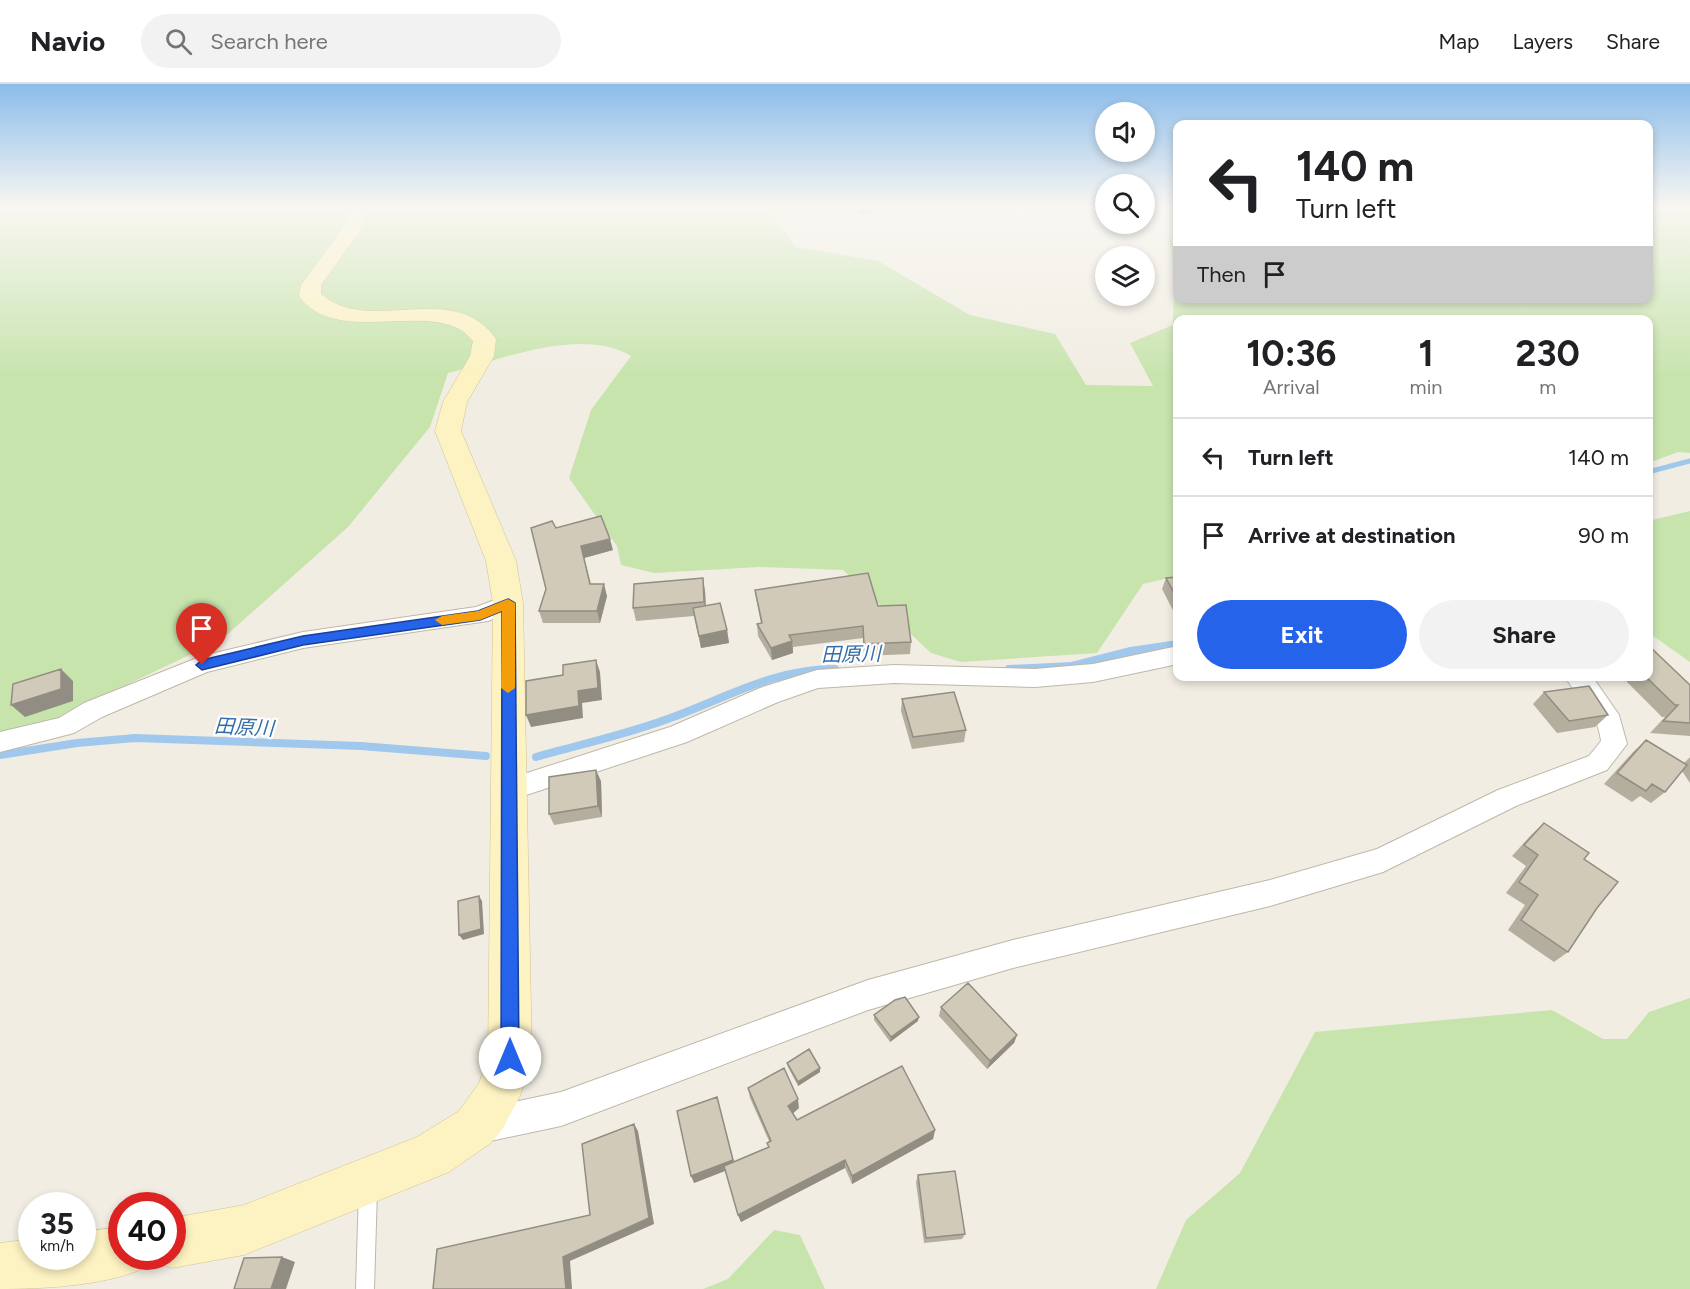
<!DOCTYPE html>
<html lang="en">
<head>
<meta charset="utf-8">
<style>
  :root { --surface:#fff; --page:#f2f2f2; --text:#202124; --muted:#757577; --line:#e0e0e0; --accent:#2563eb }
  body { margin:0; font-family:Figtree,"Noto Sans JP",sans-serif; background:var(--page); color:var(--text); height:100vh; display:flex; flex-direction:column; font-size:22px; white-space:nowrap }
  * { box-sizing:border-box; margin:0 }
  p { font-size:20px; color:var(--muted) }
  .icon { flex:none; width:33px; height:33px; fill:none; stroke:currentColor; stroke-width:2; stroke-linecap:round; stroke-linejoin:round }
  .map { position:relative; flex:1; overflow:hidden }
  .sheet { position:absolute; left:1173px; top:231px; width:480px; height:366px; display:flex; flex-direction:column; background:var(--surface); border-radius:12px; box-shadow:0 3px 9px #0003 }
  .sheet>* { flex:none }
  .banner { position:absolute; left:1173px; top:36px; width:480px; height:183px; border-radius:12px; box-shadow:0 3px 9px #0003; background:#fff; color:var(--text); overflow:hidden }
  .tools { position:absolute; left:1095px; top:18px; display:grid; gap:12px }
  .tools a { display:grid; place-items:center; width:60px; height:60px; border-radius:50%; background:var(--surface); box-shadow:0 3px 9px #0003; font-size:30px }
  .speed { position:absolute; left:18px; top:1108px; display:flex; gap:12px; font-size:30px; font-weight:700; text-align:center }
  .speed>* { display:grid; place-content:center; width:78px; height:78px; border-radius:50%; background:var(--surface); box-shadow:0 3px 9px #0003; line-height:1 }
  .speed small { font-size:15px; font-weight:400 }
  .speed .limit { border:9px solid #d22; background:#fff; color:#111 }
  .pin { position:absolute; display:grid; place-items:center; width:51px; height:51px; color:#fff; margin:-62px -26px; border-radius:50% 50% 50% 0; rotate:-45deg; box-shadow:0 0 6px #0007 }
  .pin .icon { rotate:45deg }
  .me { position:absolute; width:66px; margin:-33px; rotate:0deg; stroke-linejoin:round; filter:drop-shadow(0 0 4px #0008) }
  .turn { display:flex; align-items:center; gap:21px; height:126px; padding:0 24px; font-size:27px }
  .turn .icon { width:78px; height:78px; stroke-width:2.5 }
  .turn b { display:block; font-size:42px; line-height:51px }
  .then { display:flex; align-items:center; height:57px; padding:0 24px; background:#0003; gap:12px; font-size:22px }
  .eta { display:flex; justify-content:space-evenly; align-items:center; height:102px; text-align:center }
  .eta b { font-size:36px; font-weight:700; line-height:42px }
  .button { display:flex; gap:12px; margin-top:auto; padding:12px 24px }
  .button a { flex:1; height:69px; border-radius:36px; background:var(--accent); color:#fff; font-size:24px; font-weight:700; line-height:69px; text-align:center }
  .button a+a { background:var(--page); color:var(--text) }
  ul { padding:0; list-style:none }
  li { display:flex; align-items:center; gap:18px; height:78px; padding:0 24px; border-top:2px solid var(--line) }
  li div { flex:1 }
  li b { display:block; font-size:22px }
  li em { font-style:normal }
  header { display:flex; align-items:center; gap:36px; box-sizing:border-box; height:84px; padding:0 30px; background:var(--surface); border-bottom:2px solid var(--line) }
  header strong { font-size:28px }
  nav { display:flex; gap:33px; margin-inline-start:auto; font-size:21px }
  .search { width:420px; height:54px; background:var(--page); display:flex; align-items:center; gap:15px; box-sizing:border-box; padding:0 21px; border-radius:33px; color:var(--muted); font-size:22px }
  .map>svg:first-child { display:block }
</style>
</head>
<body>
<header>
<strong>Navio</strong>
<div class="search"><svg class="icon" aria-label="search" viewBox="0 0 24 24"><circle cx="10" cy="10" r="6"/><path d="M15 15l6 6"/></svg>Search here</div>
<nav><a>Map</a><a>Layers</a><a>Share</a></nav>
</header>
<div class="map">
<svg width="1690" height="1205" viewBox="0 0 1690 1205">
  <rect width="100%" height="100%" fill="#f1ede3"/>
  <path fill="#c7e4ad" d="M0,124H768L796,163L878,177L970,231L1055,250L1086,301L1153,302L1130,259L1173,241L1174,190L1169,154L1177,155L1178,214H1648L1649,124H1690V369L1678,368L1649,379L1648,236H1178L1177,492L1143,500L1097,569L961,578L931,569L843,486L759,483L654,489L621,481L617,462L569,394L591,326L631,272C582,242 500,276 448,289L430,343L348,443L221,556L0,661Z
    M1690,427V578L1649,549L1648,437Z
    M1690,914V1205H1156L1186,1136L1240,1089L1315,948L1552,926L1603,955H1627L1649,928Z
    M774,1146L800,1151L825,1205H703L728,1195Z"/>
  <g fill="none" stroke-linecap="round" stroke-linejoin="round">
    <path stroke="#a0c8ec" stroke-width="5" d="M1648,388L1690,377"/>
    <path stroke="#a0c8ec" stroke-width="8" d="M1009,585L1072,582L1131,567L1178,560
      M0,671L77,659L135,654L361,662L486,672
      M536,673C581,660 629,650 673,633C728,613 774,585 835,585"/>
    <defs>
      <path id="lane" d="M368,1097L374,1100L377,1106L374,1205H356L359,1106L362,1100Z"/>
      <path id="street" d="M508,511L516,513L519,519L516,525L488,537L303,564L207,588L102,633L74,649L0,668V648L59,634L84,619L202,572L303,548L476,523Z
        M1178,562V580L1093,598L1035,603L894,599L818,604L778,618L687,658L508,717L499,714L495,706L499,698L670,643L760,604L817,586L894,581L1035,585L1093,580Z
        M1565,592H1592L1619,631L1627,660L1607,686L1516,722L1383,788L1270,822L1013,884L868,926L561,1042L476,1060L464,1055L459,1043L464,1031L476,1026L561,1008L868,896L1013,856L1270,796L1377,765L1498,706L1589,672L1601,657C1597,625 1579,618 1565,592Z"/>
      <path id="secondary" d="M349,124H367L361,145L321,201V210C326,213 331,218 337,220C385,242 458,200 496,255L494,272L467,318L461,347L516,477L523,519L532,974L520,1012L502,1046L491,1059L449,1088L244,1171L172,1184L154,1177L153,1173H172V1134L244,1121L417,1053L459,1027L479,999L488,974L493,519L486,477L435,347L443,318L470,272L473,257C469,253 464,247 459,245C415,222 333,260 299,212L301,201L342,145Z
        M122,1143V1173H145L140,1186C100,1202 43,1205 0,1205V1159L32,1155V1173H82V1148Z"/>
    </defs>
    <use href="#lane" stroke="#beb8a9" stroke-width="2"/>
    <use href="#street" stroke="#beb8a9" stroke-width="2"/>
    <use href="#secondary" stroke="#cfc394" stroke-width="1"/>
    <use href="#lane" fill="#fff" fill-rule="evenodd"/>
    <use href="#street" fill="#fff" fill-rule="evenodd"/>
    <use href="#secondary" fill="#fcf2c2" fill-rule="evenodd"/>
  </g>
  <path fill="#b4ae9f" d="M855,124H885L861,131Z
    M556,444L613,466L584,474L591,500L607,512L600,539H543L539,527L546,505Z
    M1178,493V536L1162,505L1166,494Z
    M755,506L878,522L911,558L910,570L864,572L863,554L793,563V569L772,576L758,552L757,540L761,539L757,519Z
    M705,507L706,522L727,546L729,559L701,564L694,532L636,537L633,524Z
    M1621,592H1648L1690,601V652L1650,649L1665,633H1662Z
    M1544,608L1608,631L1595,643L1557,649L1533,620Z
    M902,615L966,646L964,658L912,665L901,627Z
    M1646,656L1684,679L1690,673V699L1682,687L1665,708L1651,719L1640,712L1632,718L1604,700L1633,668Z
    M601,697L602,733L554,741L549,730Z
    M1544,739L1584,775L1597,824L1568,868L1554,878L1508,846L1525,821L1506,809L1526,782L1512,772L1532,750Z
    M941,923L1017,951L1014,959L987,985L939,932Z
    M874,931L918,937L890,958L874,936Z
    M787,979L820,988L798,1002L788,983Z
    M748,1004L799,1024L793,1029L797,1036L935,1046L933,1055L852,1100L845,1084L741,1138L738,1131L725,1087L694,1099L717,1013L734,1078L768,1063L767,1059L769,1057L750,1014Z
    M918,1091L965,1150L962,1155L924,1159L916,1098Z"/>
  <path fill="#928d82" d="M867,124H885L861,131V126Z
    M610,455L613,466L584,474L581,462Z
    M703,494L705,507L706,531L704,518Z
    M604,500L607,512L600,539L597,527Z
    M727,546L729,559L701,564L699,552Z
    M792,557L793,569L772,576L771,564Z
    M596,576L600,588L602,616L582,619L583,634L531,643L526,631L578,607Z
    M61,585L73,597V617L25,633L11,621Z
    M596,686L601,697L602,733L598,722Z
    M479,812L482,817L484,850L463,856L459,851Z
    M919,933L918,937L890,958L891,953Z
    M1017,951L1014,959L987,985L990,977Z
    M820,984V988L798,1002V998Z
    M717,1013L735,1083L694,1099L691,1092Z
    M798,1015L799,1024L790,1032L788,1022Z
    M634,1040L638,1047L654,1140L570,1177L572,1205H566L563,1173L649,1134Z
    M935,1046L933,1055L852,1100V1092Z
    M845,1076V1084L741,1138L738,1131Z
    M282,1173L295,1178L286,1205H271Z"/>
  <path fill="#d1cab9" stroke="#928d82" stroke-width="1.5" d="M601,432L610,455L581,462L590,500H604L597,527H539L546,505L531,444L552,437L556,444Z
    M868,489L878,522L906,521L911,558L864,560L863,542L789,551L792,557L771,564L757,540L762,539L755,506Z
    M1178,493V516L1166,494Z
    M703,494L704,518L633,524L634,500Z
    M720,519L727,546L699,552L693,524Z
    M1648,561L1690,601V639L1663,637L1678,621H1675L1645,592H1648Z
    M596,576L598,604L578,607L579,622L526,631V597L563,591V581Z
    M61,585V605L11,621L13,600Z
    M1589,602L1608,631L1569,637L1544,608Z
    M954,608L966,646L913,653L902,615Z
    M1646,656L1687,681L1665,708L1652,700L1646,707L1617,689Z
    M596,686L598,722L549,730V693Z
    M1544,739L1589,769L1584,775L1618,798L1597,824L1568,868L1521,836L1538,811L1519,798L1538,771L1524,761Z
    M479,812L481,845L459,851L458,817Z
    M968,899L1017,951L990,977L941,923Z
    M905,913L919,933L891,953L874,931L895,916Z
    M809,965L820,984L798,998L787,979Z
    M902,982L935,1046L852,1092L845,1076L738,1131L724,1082L769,1063L767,1059L771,1057L748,1004L784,984L798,1015L788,1022L797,1036Z
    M717,1013L733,1076L691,1092L677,1027Z
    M634,1040L649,1134L563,1173L566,1205H433L437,1165L590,1131L582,1060Z
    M955,1087L965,1150L926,1154L918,1091Z
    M282,1173L271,1205H234L244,1174Z"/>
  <linearGradient id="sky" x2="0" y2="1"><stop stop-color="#8bbcea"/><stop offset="0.42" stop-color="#f9f7f2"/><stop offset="1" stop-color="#f9f7f2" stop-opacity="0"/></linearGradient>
  <rect width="1690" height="293" fill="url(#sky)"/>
  <path fill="#2563eb" stroke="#184099" stroke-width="1.5" d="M508,515L515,519L519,974L517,980L510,983L504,980L501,974L502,527L480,536L303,561L202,586L196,581L202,576L303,552L478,527Z"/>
  <path fill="#f59e0b" d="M508,515L515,519V604L508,609L501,604L502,527L480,536L442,541L435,536L442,532L478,527Z"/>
  <g text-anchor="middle" stroke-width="4.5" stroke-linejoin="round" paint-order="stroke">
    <g font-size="20" font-style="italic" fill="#336ea8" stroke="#fff">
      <text transform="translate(851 570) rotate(-1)" y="7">田原川</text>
      <text transform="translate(244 643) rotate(3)" y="7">田原川</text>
    </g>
  </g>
</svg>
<div class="tools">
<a><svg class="icon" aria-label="sound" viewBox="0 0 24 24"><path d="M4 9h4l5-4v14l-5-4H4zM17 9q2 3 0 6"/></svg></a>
<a><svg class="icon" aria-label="search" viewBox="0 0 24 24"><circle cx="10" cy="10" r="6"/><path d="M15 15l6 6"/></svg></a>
<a><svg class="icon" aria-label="layers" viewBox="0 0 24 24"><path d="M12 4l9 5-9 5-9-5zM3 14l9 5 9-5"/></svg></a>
</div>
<div class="speed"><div>35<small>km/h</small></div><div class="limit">40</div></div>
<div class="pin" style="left:202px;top:581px;background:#d93025"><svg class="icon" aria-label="arrive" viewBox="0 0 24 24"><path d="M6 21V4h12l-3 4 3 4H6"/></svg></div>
<svg class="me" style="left:510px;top:974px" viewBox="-20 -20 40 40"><circle r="19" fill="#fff"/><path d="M0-13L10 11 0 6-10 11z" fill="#2563eb"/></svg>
<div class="banner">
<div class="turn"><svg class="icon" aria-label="left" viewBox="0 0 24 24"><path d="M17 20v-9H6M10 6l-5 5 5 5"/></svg><div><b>140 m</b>Turn left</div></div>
<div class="then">Then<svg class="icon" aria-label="arrive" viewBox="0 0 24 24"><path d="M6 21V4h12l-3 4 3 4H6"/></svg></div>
</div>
<section class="sheet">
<div class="eta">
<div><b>10:36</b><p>Arrival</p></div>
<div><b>1</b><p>min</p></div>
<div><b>230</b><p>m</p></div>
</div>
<ul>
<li><svg class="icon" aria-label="left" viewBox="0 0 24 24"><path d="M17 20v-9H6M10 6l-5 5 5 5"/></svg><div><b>Turn left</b></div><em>140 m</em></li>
<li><svg class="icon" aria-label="arrive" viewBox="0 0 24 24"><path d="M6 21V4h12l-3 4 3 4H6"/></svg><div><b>Arrive at destination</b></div><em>90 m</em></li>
</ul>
<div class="button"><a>Exit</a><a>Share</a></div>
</section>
</div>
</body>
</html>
